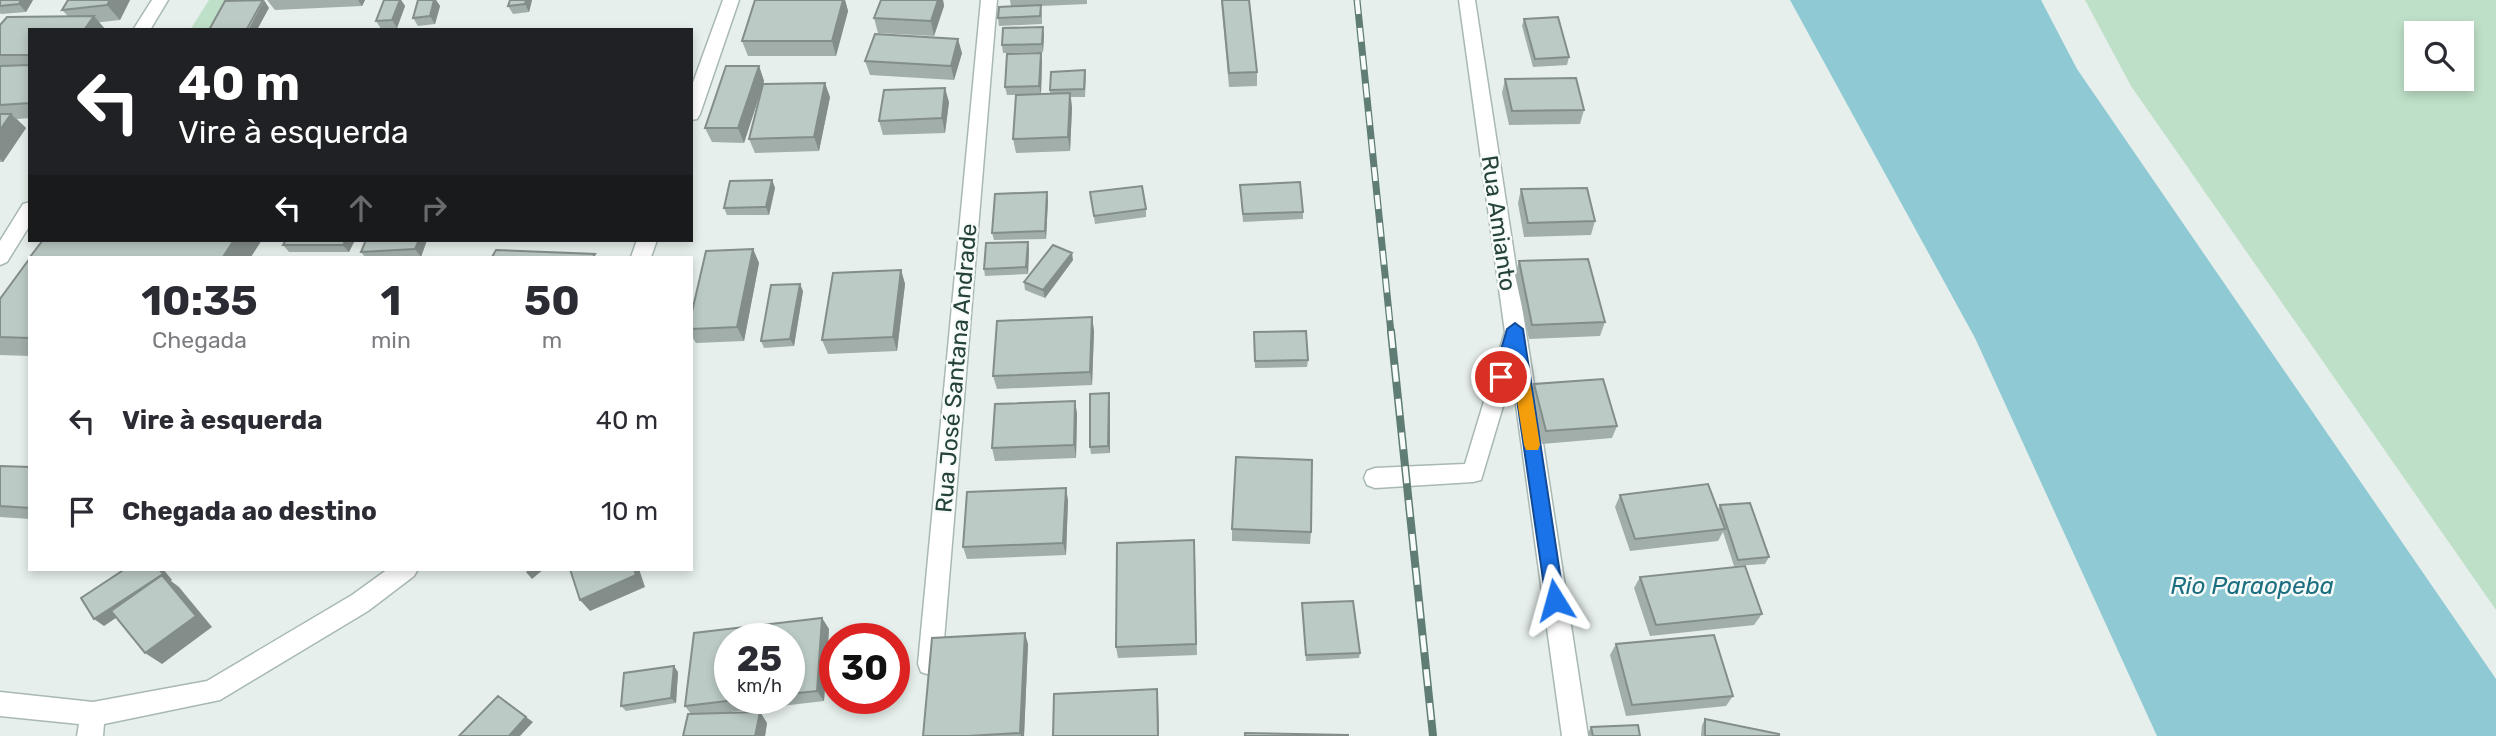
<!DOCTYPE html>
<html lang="pt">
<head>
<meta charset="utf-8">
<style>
  :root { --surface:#fff; --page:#f2f2f3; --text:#2b2b33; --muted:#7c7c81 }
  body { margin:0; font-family:Rubik,sans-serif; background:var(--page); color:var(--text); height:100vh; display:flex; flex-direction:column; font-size:26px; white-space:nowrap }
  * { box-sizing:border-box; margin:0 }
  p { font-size:23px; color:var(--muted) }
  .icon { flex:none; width:38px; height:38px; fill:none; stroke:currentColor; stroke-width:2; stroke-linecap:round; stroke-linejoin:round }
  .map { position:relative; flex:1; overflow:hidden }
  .drawer { position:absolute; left:28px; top:256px; width:665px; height:315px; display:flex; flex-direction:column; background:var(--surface); border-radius:0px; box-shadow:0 4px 10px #0003 }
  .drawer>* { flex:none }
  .top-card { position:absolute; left:28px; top:28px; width:665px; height:214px; border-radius:0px; box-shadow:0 4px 10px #0003; background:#202124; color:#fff; overflow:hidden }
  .controls { position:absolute; left:2404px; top:21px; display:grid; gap:14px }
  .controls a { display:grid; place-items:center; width:70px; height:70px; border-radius:0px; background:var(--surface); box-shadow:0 4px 10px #0003; font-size:35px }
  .speed { position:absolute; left:714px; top:623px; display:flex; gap:14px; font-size:35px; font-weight:700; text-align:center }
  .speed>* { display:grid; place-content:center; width:91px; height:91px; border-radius:50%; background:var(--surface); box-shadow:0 4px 10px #0003; line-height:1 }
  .speed small { font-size:18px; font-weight:400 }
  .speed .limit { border:10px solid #d22; background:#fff; color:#111 }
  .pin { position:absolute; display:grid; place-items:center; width:60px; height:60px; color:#fff; margin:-30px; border:4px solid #fff; border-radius:50%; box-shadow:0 2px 7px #0007 }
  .me { position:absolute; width:77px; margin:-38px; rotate:352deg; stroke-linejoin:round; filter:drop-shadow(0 0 5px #0008) }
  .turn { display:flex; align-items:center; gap:24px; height:147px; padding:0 35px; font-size:32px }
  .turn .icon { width:91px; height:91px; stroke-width:2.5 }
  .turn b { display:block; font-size:49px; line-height:60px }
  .lanes { display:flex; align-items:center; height:66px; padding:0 35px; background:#0003; justify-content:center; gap:35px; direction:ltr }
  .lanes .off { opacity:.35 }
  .eta { display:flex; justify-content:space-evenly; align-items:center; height:119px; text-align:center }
  .eta b { font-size:42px; font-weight:700; line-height:49px }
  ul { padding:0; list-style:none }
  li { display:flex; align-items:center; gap:21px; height:91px; padding:0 35px }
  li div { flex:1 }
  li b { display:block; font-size:26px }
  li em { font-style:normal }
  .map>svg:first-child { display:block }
</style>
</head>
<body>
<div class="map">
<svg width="2496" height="736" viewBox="0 0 2496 736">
  <rect width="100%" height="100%" fill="#e6efeb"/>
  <path fill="#bfe0c8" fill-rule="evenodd" d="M209,0H263L211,30H190Z
    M2085,0H2496V610L2131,86ZM2417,33H2462V79H2417Z"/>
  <path fill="#8ec9d4" d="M1790,0H2041L2077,69L2496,679V736H2157L1975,338Z"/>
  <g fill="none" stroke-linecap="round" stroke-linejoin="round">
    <defs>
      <path id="minor" d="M152,0H168L150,30H133Z
        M723,0H739L700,114L697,119L691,120V88Z
        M981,0H997L942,664L939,672L930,675L921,672L918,664Z
        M1459,0H1475L1588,736H1562L1512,376L1481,480L1473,482L1375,488L1367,485L1364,478L1367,471L1375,468L1465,464L1505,332Z
        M30,202V225L7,262L0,265V241L23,204Z
        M637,240H657L651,257H631Z
        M388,569H418L414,576L368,611L220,700L104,724L103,736H77L79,724L0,716V692L93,702L207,681L352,595Z"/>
    </defs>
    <use href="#minor" stroke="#a8b8b2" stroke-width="3"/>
    <use href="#minor" fill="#fff" fill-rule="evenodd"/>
    <defs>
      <path id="rail-far1" d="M1357,0L1391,333"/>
      <path id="rail" d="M1391,331L1433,736"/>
    </defs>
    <use href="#rail-far1" stroke="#5f7d75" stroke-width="7"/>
    <use href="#rail" stroke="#5f7d75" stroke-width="8"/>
    <use href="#rail-far1" stroke="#f7fbf9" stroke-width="4.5" stroke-dasharray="14" stroke-linecap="butt"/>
    <use href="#rail" stroke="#f7fbf9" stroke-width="5" stroke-dasharray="17" stroke-linecap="butt"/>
  </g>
  <path fill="#a1aea9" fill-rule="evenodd" d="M0,0H33L26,12L1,14L0,13Z
    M130,0L120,20L30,30V118L17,119L26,128L3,162H0V25L68,16L62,10Z
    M267,0H365L362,6L275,10Z
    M384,0H401L405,6L397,28L381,29L376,21Z
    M418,0H436L440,6L435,24L418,26L413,18Z
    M532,0L529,12L513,14L508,6Z
    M755,0H845L848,11L836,56H748L742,41Z
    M881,0H943L944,6L934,36L878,33L874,18Z
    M1010,0H1087V4L1041,6L1042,13V24L999,26L998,18L1011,6Z
    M1221,0H1249L1257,72V86L1229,87Z
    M1524,19L1569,57L1567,65L1533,67L1522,26Z
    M1044,35L1043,52L1003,53L1002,45Z
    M962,53L954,80L870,75L865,61Z
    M1042,61L1041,94L1007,95L1005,87Z
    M759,66L764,81L763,84L830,97L819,151L755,153L749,139L763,85L744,143L712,142L705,128Z
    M1085,70L1086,78L1085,97H1071L1072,108L1070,151L1016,153L1013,139L1050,94V90Z
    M1505,79L1584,110L1580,124L1509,125L1502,93Z
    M949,102L945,133L883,135L879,121Z
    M772,180L775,188L769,215H727L724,208Z
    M1240,185L1303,212V219L1243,222Z
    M1521,189L1595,221L1591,235L1524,237L1518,203Z
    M1090,192L1146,209V217L1095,224Z
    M1048,200L1046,239L994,240L992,233Z
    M286,240H355L349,252H289L283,245Z
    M366,240H427L421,257H365L361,252Z
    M753,249L759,263L744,341L696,343L691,335V316Z
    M1029,249L1028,274L985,276L984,269Z
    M30,258V356L0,355V299Z
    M1073,260L1045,298L1025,290L1024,282Z
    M1519,261L1605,322L1600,336L1529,339L1515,275Z
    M901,270L905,284L897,351L828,354L822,340Z
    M803,291L794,346L764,348L761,341Z
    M1092,317L1094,331L1092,385L997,389L993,376Z
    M1254,332L1308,360L1307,367L1255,368Z
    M1534,384L1617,426L1612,438L1542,444L1530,397Z
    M1110,400V453L1091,454L1090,447Z
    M1075,401L1077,414L1076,458L995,461L992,448Z
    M0,466L30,467V519L0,517Z
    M1620,495L1718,509L1720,505L1769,557L1765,564L1734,566L1723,532L1718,541L1630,551L1615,507Z
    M1068,500L1066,555L967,559L963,547Z
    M1232,529L1311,532L1310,544L1232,541Z
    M1195,552L1197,655L1118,658L1116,647Z
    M1640,577L1762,614L1754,625L1650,636L1634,588Z
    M1302,603L1360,653L1359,658L1306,661Z
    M822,618L829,629L824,701L722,713L760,712L767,723L765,736H683L688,714H691L685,706L694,633ZM730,639H789V698H730Z
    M1028,644L1024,736H923Z
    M1616,644L1733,696L1726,706L1626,716L1610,655Z
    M678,672L676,703L626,711L621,706Z
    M1705,719L1779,736H1701L1702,725Z
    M1591,727L1640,736H1589L1588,733Z"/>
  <path fill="#838d89" d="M21,0H33L26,12L19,4Z
    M110,0H130L120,20L107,5Z
    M264,0L269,8L257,30H248Z
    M358,0H365L362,6Z
    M400,0H401L405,6L397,28L392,20Z
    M434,0H436L440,6L435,24L430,16Z
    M526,0H532L529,12L525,4Z
    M843,0H845L848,11L836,56L832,41Z
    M938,0H943L944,6L934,36L931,21Z
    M94,16L106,30H84Z
    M1043,27L1044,35L1043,52L1042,44Z
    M958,39L962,53L954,80L951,66Z
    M1041,53L1042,61L1041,94L1039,86Z
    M759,66L764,81L744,143L738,128Z
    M825,83L830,97L819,151L814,137Z
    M945,88L949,102L945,133L942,118Z
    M1070,93L1072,108L1070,151L1068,137Z
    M11,114L26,128L3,162L0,159V130Z
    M772,180L775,188L769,215L766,207Z
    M1047,192L1048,200L1046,239L1045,231Z
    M234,240H262L251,257H223Z
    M346,240H355L349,252L343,245Z
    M419,240H427L421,257L415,249Z
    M1028,242L1029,249L1028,274L1026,267Z
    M753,249L759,263L744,341L737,327Z
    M1072,253L1073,260L1045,298L1043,290Z
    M901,270L905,284L897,351L893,337Z
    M800,284L803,291L794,346L790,339Z
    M1092,317L1094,331L1092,385L1090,372Z
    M1109,393L1110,400V453L1108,446Z
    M1075,401L1077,414L1076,458L1074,445Z
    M1066,488L1068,500L1066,555L1063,543Z
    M159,569H163L172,580L171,581L179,587L212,627L162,664L145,653L168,583L104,626L94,619Z
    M530,569H544L532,579L526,572Z
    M634,569H639L645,587L590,611L580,600Z
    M822,618L829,629L824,701L817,691Z
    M1025,633L1028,644L1024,736H1021L1020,733Z
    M674,666L678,672L676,703L671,698Z
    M1157,689L1158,699L1159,736H1158Z
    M760,712L767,723L765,736H755Z
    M526,717L533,722L520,736H509Z"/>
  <path fill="#bbcac4" stroke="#838d89" stroke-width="2" d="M0,0H21L19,4L0,6Z
    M68,0H110L107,5L62,10Z
    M263,0L247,29L209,30L225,1Z
    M384,0H400L392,20L376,21Z
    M418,0H434L430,16L413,18Z
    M510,0H526L525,4L508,6Z
    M755,0H843L832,41H742Z
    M881,0H938L931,21L874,18Z
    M1222,0H1249L1257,72L1229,73Z
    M1041,5L1040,16L998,18L999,7Z
    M94,16L84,30H30V55H0V25L7,17Z
    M1558,17L1569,57L1535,59L1524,19Z
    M1043,27L1042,44L1002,45L1003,28Z
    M875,34L958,39L951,66L865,61Z
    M1041,53L1039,86L1005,87L1007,54Z
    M30,65V103L0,105V66Z
    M726,66H759L738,128H705Z
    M1085,70L1084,89L1050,90L1051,72Z
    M1576,78L1584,110L1512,111L1505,79Z
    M825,83L814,137L749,139L763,84Z
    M945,88L942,118L879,121L884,90Z
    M1070,93L1068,137L1013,139L1016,95Z
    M0,114H11L0,130Z
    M772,180L766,207L724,208L730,181Z
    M1300,182L1303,212L1243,214L1240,185Z
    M1142,186L1146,209L1094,216L1090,192Z
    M1587,188L1595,221L1528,223L1521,189Z
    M1047,192L1045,231L992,233L995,194Z
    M43,240H234L223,257H30Z
    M286,240H346L343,245H283Z
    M366,240H419L415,249L361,252Z
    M1028,242L1026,267L984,269L986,243Z
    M1053,245L1072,253L1043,290L1024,282Z
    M753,249L737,327L691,329V316L706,251Z
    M496,250L595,254L593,257H492Z
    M30,258V338L0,337V299Z
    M1588,259L1605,322L1532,325L1519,261Z
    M901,270L893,337L822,340L833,273Z
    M800,284L790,339L761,341L771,285Z
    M1092,317L1090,372L993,376L997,321Z
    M1306,331L1308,360L1255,361L1254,332Z
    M1603,379L1617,426L1546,431L1534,384Z
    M1109,393L1108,446L1090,447V394Z
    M1075,401L1074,445L992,448L995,404Z
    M1236,457L1312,460L1311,532L1232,529Z
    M0,466L30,467V508L0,506Z
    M1708,484L1725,529L1635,539L1620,495Z
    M1066,488L1063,543L963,547L967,492Z
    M1750,503L1769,557L1738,560L1720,505Z
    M1194,540L1196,644L1116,647L1117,543Z
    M1745,566L1762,614L1656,625L1640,577Z
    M125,569H159L163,574L94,619L81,598Z
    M570,569H634L636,575L580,600Z
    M162,575L196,616L145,653L111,611Z
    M1353,601L1360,653L1306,655L1302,603Z
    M822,618L817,691L789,694V639H730V698H752L685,706L694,633Z
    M1025,633L1020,733L968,736H923L932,638Z
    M1714,635L1733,696L1632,705L1616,644Z
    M674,666L671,698L621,706L624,673Z
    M1157,689L1158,736H1053L1054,694Z
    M498,696L526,717L509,736H459Z
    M760,712L755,736H683L688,714Z
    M1705,719L1779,734V736H1705Z
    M1638,725L1640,736H1593L1591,727Z
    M1245,733L1348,735V736H1245Z"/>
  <path fill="#1a73e8" stroke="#114b97" stroke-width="2" d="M1515,323L1523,329L1564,600L1561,606L1555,609L1548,606L1546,600L1512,365L1506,382L1501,384L1493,377L1507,329Z"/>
  <path fill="#f59e0b" d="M1522,375L1530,381L1540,445L1538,450H1526L1524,445L1514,381Z"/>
  <g text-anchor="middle" stroke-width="5" stroke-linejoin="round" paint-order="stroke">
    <g font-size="23" fill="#24423a" stroke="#f7fbf9">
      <text transform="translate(1499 223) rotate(82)" y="8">Rua Amianto</text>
      <text transform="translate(956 368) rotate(-85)" y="8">Rua José Santana Andrade</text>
    </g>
    <g font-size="24" font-style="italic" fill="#1c6f80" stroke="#f7fbf9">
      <text x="2252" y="594">Rio Paraopeba</text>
    </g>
  </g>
</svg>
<div class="controls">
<a><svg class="icon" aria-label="search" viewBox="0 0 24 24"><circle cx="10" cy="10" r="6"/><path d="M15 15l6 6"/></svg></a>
</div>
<div class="speed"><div>25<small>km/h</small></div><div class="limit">30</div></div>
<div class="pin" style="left:1501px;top:377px;background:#d93025"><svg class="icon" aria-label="arrive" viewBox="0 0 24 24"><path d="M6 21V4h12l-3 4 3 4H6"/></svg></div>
<svg class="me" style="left:1555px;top:600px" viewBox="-20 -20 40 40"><path d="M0-17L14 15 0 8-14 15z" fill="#1a73e8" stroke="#fff" stroke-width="4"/></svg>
<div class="top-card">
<div class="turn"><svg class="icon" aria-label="left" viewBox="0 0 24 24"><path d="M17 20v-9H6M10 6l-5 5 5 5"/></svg><div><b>40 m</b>Vire à esquerda</div></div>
<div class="lanes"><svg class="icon" aria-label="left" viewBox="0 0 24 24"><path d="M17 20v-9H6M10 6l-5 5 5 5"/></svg><svg class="icon off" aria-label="ahead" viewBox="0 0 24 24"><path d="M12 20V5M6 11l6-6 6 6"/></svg><svg class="icon off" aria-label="right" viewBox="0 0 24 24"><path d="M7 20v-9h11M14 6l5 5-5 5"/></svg></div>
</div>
<section class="drawer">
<div class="eta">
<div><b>10:35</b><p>Chegada</p></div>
<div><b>1</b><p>min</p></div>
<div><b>50</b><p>m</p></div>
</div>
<ul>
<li><svg class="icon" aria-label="left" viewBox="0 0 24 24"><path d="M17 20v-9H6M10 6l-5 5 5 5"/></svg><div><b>Vire à esquerda</b></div><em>40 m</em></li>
<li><svg class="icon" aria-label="arrive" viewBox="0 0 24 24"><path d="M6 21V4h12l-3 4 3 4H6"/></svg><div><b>Chegada ao destino</b></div><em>10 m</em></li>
</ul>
</section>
</div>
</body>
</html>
